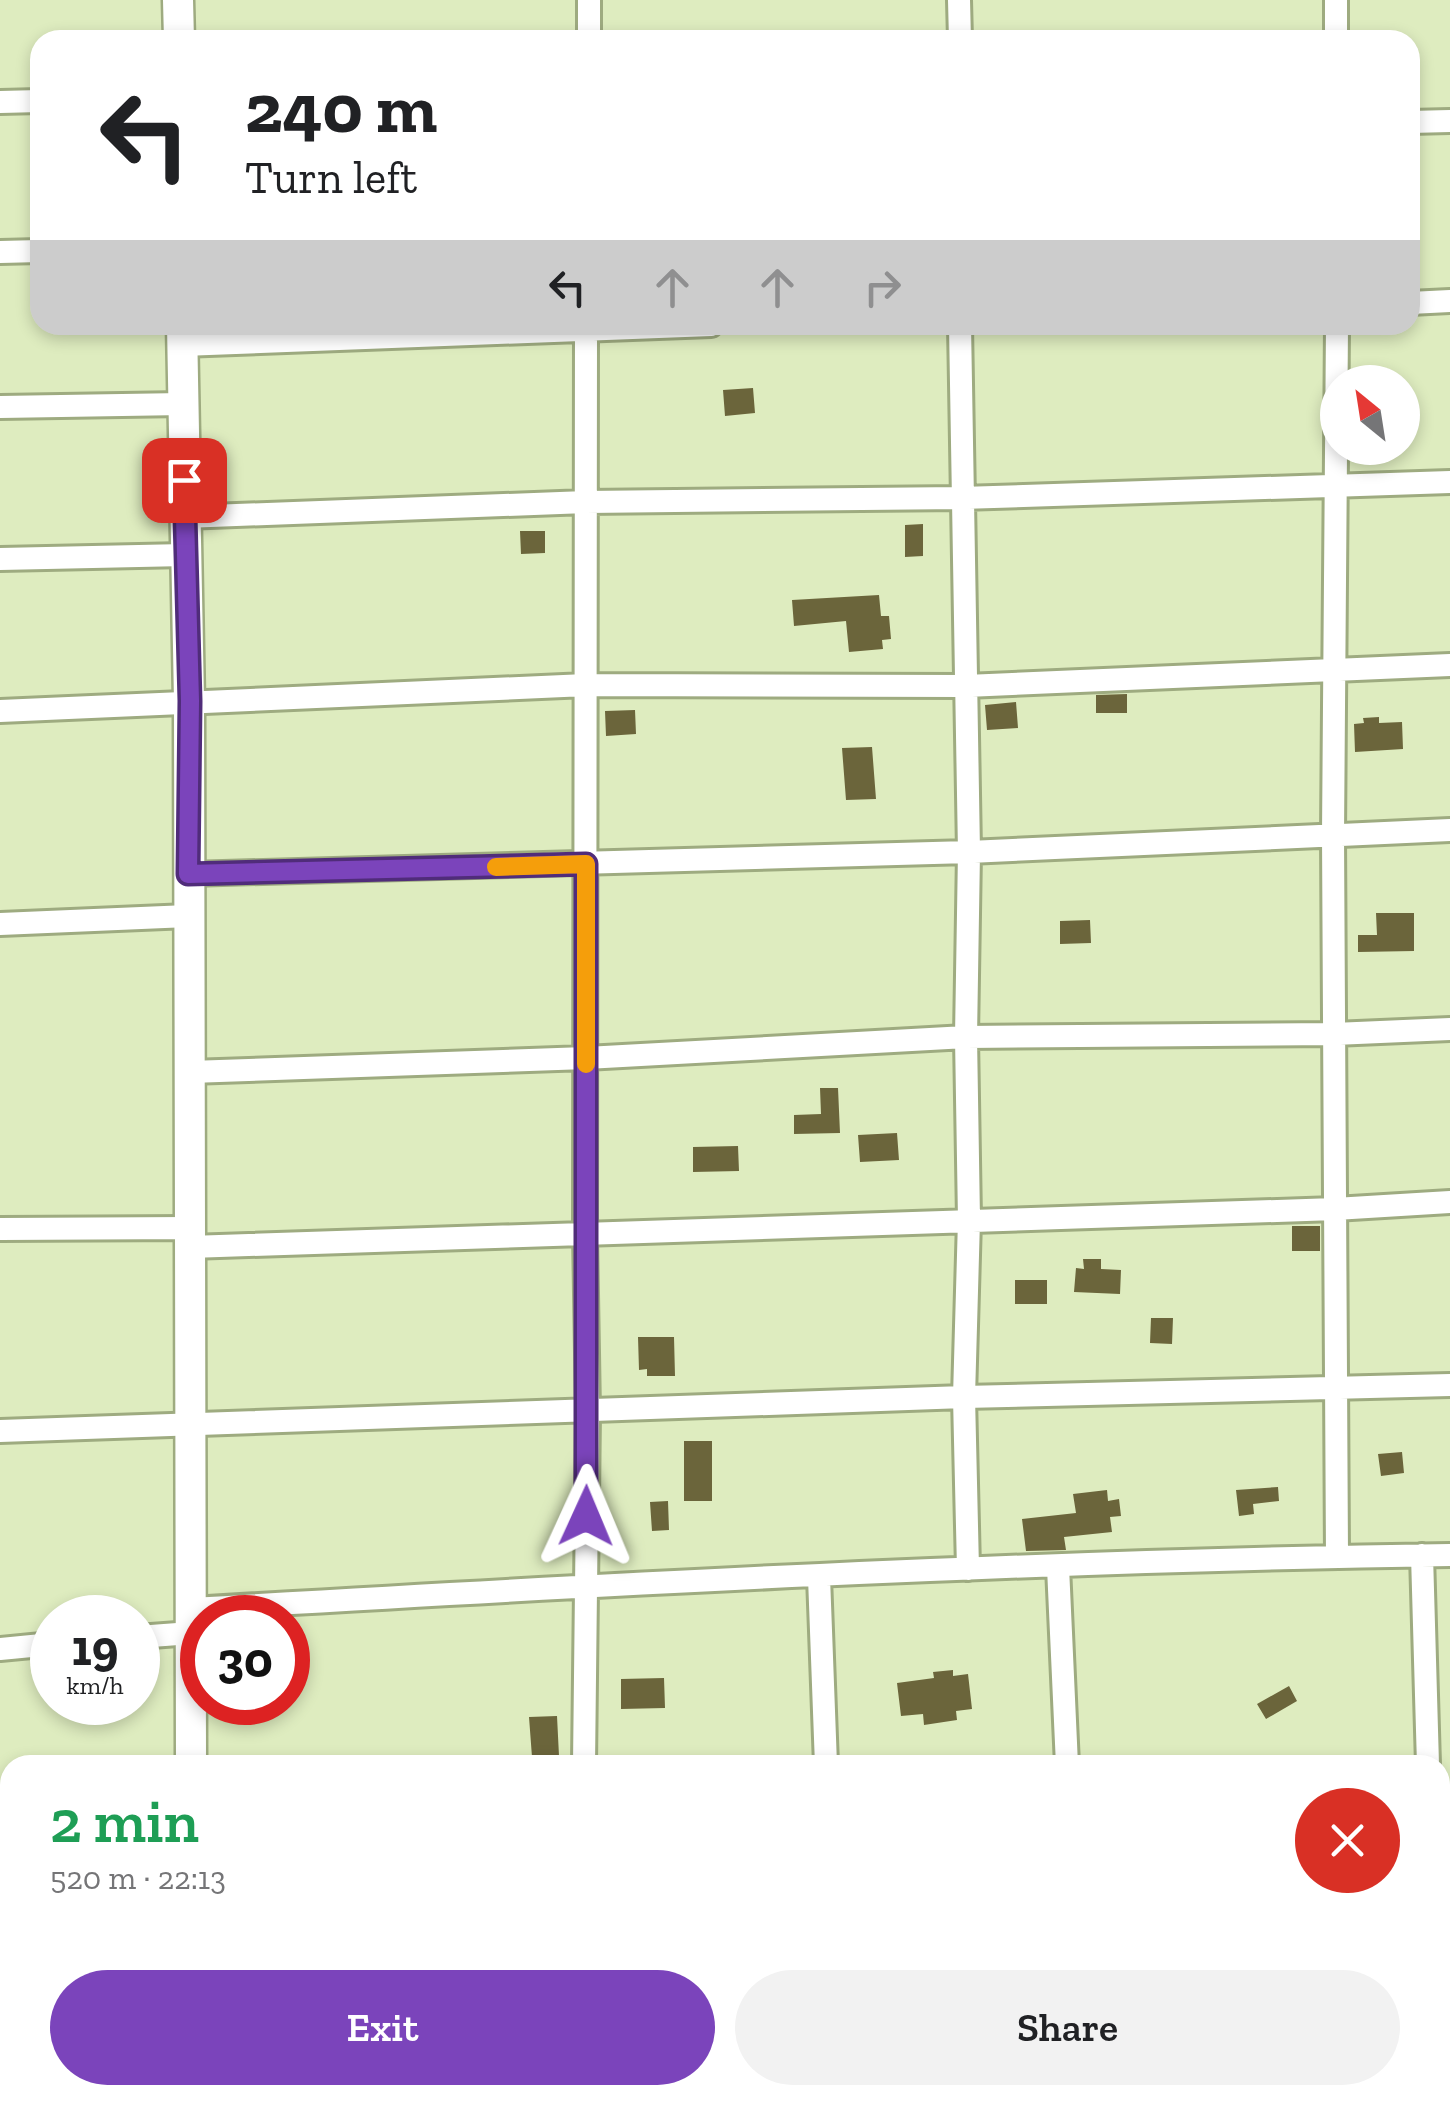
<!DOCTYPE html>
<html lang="en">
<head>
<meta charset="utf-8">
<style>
  :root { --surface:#fff; --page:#f2f2f2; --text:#202124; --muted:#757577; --accent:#7b44bb }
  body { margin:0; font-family:"Zilla Slab",serif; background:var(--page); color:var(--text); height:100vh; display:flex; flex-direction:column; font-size:38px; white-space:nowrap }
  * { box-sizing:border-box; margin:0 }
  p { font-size:32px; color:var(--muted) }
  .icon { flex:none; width:55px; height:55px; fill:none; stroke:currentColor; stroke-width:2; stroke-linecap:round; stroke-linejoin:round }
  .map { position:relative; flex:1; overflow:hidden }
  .side { position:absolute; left:0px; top:1755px; width:1450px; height:350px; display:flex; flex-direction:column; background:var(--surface); border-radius:30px 30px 0 0; box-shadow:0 5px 15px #0003 }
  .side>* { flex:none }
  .hud { position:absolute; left:30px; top:30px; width:1390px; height:305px; border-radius:30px; box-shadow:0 5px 15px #0003; background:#fff; color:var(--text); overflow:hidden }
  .needle { width:65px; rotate:330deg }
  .controls { position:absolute; left:1320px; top:365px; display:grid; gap:20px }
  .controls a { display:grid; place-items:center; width:100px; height:100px; border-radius:50%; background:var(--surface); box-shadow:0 5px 15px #0003; font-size:50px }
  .speed { position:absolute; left:30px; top:1595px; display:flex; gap:20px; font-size:50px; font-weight:700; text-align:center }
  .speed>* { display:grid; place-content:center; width:130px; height:130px; border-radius:50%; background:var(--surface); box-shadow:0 5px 15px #0003; line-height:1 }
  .speed small { font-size:25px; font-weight:400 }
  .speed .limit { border:15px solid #d22; background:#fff; color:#111 }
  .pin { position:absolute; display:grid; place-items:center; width:85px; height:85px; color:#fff; margin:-42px; border-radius:20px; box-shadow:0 5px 15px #0006 }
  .me { position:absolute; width:110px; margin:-55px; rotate:1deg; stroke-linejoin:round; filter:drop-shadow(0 0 8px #0008) }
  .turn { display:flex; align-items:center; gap:35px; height:210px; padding:0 50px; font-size:45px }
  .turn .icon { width:130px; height:130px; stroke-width:2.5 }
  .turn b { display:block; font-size:70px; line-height:85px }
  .lanes { display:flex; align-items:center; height:95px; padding:0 50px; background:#0003; justify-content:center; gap:50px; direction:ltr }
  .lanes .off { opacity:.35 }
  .round { display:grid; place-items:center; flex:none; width:105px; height:105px; border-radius:52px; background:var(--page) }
  .overview { display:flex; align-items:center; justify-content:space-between; height:170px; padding:0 50px }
  h1 { font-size:60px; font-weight:600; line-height:75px; color:#1e9e55 }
  .button { display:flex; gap:20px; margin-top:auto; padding:20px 50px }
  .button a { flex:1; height:115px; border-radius:60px; background:var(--accent); color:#fff; font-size:40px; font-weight:600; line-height:115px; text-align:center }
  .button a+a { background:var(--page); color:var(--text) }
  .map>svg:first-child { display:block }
</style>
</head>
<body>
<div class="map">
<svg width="1450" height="2105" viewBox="0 0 1450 2105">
  <rect width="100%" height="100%" fill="#deecbf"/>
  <path fill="#6b653b" d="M753,388L755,413L725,416L723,390Z
    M923,524V556L905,557V525Z
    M520,531H545V553L521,554Z
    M879,595L881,616H889L891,639L882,640L883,649L849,652L846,621L794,626L792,600Z
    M1127,694V713H1096V695Z
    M1016,702L1018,728L987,730L985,705Z
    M635,710L636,734L606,736L605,711Z
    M1379,717V723L1402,722L1403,749L1355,752L1354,724L1364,723L1363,718Z
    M872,747L876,799L846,800L842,748Z
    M1376,913H1414V951L1358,952V935H1377Z
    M1090,920L1091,943L1060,944V921Z
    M820,1088H838L840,1133L794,1134V1115L821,1114Z
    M897,1133L899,1160L860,1162L858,1135Z
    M738,1146L739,1171L693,1172V1147Z
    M1292,1226H1320V1251H1292Z
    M1083,1259H1101V1269L1121,1270L1120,1294L1074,1292L1076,1268L1084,1269Z
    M1015,1280H1047V1304H1015Z
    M1151,1318H1173L1172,1344L1150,1343Z
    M638,1337H674L675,1376H647V1369L639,1370Z
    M684,1441H712V1501H684Z
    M1402,1452L1404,1473L1381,1476L1378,1454Z
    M1278,1487L1279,1501L1253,1504L1254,1514L1239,1516L1236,1490Z
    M1107,1490L1108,1501L1119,1499L1121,1516L1110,1517L1112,1532L1064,1537L1066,1550L1026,1551L1022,1519L1076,1513L1073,1494Z
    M668,1501L669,1530L652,1531L650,1502Z
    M953,1670V1676L968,1674L972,1709L956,1711L957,1720L924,1725L923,1714L901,1716L897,1683L934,1678L933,1672Z
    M664,1678L665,1708L621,1709V1679Z
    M1289,1686L1297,1701L1266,1719L1257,1704Z
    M557,1716L559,1756L532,1757L529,1717Z"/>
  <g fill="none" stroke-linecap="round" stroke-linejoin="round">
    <defs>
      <path id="street" d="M589,0V40
        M959,0L960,40
        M1336,40V0
        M0,102L40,101
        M1410,122L1450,121
        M0,252L40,251
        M1410,303L1450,301
        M960,325L969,852L966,1037L969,1220L964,1397L968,1569
        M182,345L711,325
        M0,407L183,404
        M184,517L586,502L961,498L1450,482
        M0,559L185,555
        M0,711L586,685L966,686L1450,665
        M189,874L969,852L1450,830
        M0,924L188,916
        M190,1072L586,1058L966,1037L1334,1034L1450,1029
        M0,1229L190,1228
        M190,1247L1335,1209L1450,1202
        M0,1431L964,1397L1450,1385
        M1422,1555L1428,1765
        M1337,1557L1333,835L1337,325
        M1058,1567L1067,1765
        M819,1577L826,1765
        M191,1609C610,1584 1030,1561 1450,1555
        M138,1637L191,1633
        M0,1649L52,1644
        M584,1765L588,1412L585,1234L586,325
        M1440,1899H1450
        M0,1973H10
        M1086,2095L1087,2105
        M1437,2095V2105
        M583,2105V2095"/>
      <path id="secondary" d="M178,0L179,40
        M182,325L189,701L191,1765
        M189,2105L190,2095"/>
    </defs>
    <use href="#street" stroke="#9eab80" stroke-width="28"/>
    <use href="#secondary" stroke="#9eab80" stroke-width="35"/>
    <use href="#street" stroke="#fff" stroke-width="22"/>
    <use href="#secondary" stroke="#fff" stroke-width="30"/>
  </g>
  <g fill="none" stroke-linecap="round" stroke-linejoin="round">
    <defs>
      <path id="route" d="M184,480L190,701L188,874L586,864V1516"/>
    </defs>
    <use href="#route" stroke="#502c7a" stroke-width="25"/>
    <use href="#route" stroke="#7b44bb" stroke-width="18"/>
    <path stroke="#f59e0b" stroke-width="18" d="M496,867L586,864V1064"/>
  </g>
</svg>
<div class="controls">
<a><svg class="needle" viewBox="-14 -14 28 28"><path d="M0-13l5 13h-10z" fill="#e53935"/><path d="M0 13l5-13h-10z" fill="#757577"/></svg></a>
</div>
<div class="speed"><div>19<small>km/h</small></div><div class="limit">30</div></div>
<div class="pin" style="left:184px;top:480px;background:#d93025"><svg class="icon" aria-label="arrive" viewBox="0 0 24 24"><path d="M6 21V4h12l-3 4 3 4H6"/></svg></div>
<svg class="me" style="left:586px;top:1516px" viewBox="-20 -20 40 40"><path d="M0-17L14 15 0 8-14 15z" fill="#7b44bb" stroke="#fff" stroke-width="4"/></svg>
<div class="hud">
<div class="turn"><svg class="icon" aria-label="left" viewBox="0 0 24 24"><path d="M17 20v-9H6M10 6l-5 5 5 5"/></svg><div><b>240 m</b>Turn left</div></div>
<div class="lanes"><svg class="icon" aria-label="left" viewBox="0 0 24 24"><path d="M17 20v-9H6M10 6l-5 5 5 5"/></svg><svg class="icon off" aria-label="ahead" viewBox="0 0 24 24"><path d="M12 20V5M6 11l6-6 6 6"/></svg><svg class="icon off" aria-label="ahead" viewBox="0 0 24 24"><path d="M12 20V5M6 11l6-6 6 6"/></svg><svg class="icon off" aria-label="right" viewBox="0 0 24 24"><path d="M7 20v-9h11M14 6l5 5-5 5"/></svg></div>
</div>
<section class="side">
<div class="overview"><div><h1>2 min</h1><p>520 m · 22:13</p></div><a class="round" style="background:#d93025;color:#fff"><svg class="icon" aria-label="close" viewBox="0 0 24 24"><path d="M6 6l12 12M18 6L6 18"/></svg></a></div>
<div class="button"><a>Exit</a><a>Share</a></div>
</section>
</div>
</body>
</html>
